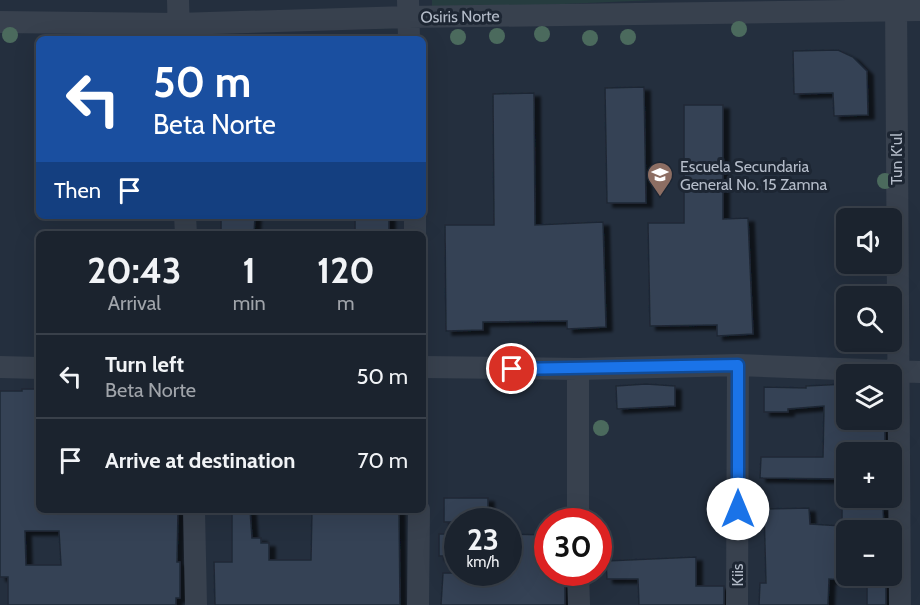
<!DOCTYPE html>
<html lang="en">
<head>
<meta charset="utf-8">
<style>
  :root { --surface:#1b232e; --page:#282f3a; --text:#f1f3f6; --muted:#a0a4aa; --line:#39404a }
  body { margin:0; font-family:Cabin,sans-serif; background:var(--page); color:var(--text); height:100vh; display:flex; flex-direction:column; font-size:22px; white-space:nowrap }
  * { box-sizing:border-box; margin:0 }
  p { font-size:20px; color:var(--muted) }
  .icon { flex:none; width:33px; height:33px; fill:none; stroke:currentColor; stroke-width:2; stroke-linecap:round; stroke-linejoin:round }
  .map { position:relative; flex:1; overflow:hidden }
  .sheet { position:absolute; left:36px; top:231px; width:390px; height:282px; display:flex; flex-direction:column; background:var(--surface); border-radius:9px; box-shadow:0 6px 24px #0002,0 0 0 2px var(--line) }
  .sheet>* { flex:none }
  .top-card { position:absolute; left:36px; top:36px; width:390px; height:183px; border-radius:9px; box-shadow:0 6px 24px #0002,0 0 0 2px var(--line); background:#1a4fa0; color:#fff; overflow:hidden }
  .tools { position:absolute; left:836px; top:208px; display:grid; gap:12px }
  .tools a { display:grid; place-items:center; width:66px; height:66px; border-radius:9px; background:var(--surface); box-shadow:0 6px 24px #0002,0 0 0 2px var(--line); font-size:30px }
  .speed { position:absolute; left:444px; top:508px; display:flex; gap:12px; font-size:30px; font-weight:700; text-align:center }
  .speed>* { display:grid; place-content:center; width:78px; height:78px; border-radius:50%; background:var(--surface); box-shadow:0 6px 24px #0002,0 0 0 2px var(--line); line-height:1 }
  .speed small { font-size:15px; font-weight:400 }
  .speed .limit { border:9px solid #d22; background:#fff; color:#111 }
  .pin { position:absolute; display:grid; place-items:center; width:51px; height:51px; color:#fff; margin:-26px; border:3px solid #fff; border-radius:50%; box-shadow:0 2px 6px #0007 }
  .me { position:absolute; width:66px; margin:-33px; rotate:0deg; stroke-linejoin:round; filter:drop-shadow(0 0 4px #0008) }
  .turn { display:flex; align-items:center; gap:21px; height:126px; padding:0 18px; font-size:27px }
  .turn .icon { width:78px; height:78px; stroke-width:2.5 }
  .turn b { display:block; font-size:42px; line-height:51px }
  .then { display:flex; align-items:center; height:57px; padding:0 18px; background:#0003; gap:12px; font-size:22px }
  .eta { display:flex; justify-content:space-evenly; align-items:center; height:102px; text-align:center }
  .eta b { font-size:36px; font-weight:700; line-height:42px }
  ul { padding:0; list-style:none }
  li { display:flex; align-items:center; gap:18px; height:84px; padding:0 18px; border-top:2px solid var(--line) }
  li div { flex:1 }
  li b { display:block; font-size:22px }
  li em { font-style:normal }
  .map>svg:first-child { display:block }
</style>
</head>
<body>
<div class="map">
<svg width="920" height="605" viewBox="0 0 920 605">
  <defs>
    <filter id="shadow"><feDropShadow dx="6" dy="4" stdDeviation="1.5" flood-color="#0009"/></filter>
  </defs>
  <rect width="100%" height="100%" fill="#242f3e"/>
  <path fill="#263c3f" d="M432,0H656L432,10Z
    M390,36V39H283V37Z"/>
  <path fill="#364354" stroke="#1f2835" stroke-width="1.5" fill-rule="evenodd" filter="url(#shadow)" d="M838,50L853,57L867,71L868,115L834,116L833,93L794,94L793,51Z
    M644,87L646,203H607L605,88Z
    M534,93L535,225L603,222L606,327L567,329V321L483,322V330L446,331L445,225H494L493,94Z
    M684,105H723V219L748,218L753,334L717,336V325L650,326L648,223H684Z
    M221,216H255L254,234H221Z
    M355,216H389V234H355Z
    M646,384L675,386V406L617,409L616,386Z
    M846,384V420H885V453H846V479L760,478L761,457H823L824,406L788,409V412H764V387L806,388V386Z
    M22,389H39V510H178L177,562H180V598H176V605H8V577H0V391H22ZM25,531H59L61,565H26Z
    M444,498H488V522H444Z
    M883,506L884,531H846V580L829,579L828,605H759L760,583H766L764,509L809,508L810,524L842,526V507Z
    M232,510H250L252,538H261V543H269V560H311L312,510H399L400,605H215L214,562H232Z
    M439,534H458V556H439Z
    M508,534L548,535V573H565V605H441L443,573H508Z
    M696,557V586H724V605H639L638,579H607L606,561Z
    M867,576H886V605H867Z"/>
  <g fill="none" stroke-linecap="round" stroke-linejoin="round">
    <path stroke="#38414e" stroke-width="22" d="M178,0L179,37
      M408,0L409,39
      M896,0L900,605
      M0,22L178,24L408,17L920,10
      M185,216L186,234
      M415,216V234
      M0,367L39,368
      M423,367L578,369L738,365L920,372
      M578,369V522
      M194,510L196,605
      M578,573L579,605
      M418,605L419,510
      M737,605L738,365"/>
  </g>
  <g fill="#4b6a5d">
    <circle cx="739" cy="29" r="8"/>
    <circle cx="542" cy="34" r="8"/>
    <circle cx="10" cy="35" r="8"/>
    <circle cx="497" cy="36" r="8"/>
    <circle cx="458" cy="37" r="8"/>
    <circle cx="628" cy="37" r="8"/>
    <circle cx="590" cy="38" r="8"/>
    <circle cx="885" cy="181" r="8"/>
    <circle cx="601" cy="428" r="8"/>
  </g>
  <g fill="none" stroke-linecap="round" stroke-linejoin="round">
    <defs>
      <path id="route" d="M512,369L738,365V509"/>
    </defs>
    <use href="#route" stroke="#114b97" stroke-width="15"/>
    <use href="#route" stroke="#1a73e8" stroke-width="10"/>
  </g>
  <defs>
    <symbol id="school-pin" viewBox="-11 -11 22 30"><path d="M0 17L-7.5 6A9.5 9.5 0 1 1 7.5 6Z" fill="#8d6e63" stroke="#1d2633"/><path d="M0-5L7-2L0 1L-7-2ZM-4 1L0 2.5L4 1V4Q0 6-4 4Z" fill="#fff"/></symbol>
  </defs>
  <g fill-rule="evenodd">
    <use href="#school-pin" x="645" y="160" width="30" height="40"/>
  </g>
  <g text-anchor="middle" stroke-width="6" stroke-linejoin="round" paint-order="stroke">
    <g font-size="16" fill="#b4bcc9" stroke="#1d2633">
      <text transform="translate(460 16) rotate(-1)" y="6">Osiris Norte</text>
      <text transform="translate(896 159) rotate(-90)" y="6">Tun K'ul</text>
      <text transform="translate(737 575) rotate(-90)" y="6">Kiis</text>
    </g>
    <g font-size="16" fill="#b4bcc9" stroke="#1d2633" text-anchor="start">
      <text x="680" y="172">Escuela Secundaria<tspan x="680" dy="18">General No. 15 Zamna</tspan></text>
    </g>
  </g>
</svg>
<div class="tools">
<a><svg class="icon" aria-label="sound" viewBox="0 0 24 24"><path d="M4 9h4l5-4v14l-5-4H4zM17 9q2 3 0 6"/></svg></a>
<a><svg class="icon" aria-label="search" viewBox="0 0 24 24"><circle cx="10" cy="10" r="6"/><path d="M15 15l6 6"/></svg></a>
<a><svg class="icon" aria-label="layers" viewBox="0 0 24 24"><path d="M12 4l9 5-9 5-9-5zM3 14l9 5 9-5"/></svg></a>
<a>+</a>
<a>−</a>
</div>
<div class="speed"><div>23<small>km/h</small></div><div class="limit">30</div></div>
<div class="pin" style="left:512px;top:369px;background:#d93025"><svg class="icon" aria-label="arrive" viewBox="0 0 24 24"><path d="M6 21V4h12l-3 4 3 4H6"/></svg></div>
<svg class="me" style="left:738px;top:509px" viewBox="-20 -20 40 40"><circle r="19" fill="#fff"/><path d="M0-13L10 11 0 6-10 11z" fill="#1a73e8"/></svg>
<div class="top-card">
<div class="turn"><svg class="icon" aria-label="left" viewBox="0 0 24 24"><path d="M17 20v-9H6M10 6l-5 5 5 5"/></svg><div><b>50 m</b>Beta Norte</div></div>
<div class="then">Then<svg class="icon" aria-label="arrive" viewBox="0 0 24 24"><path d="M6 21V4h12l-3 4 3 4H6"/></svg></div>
</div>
<section class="sheet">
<div class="eta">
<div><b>20:43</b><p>Arrival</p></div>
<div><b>1</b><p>min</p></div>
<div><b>120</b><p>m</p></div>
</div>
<ul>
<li><svg class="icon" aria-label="left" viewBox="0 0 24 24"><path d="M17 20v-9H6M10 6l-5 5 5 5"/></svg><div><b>Turn left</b><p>Beta Norte</p></div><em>50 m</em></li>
<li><svg class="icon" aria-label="arrive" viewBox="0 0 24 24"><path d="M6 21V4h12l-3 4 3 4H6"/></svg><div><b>Arrive at destination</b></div><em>70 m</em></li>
</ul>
</section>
</div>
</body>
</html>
